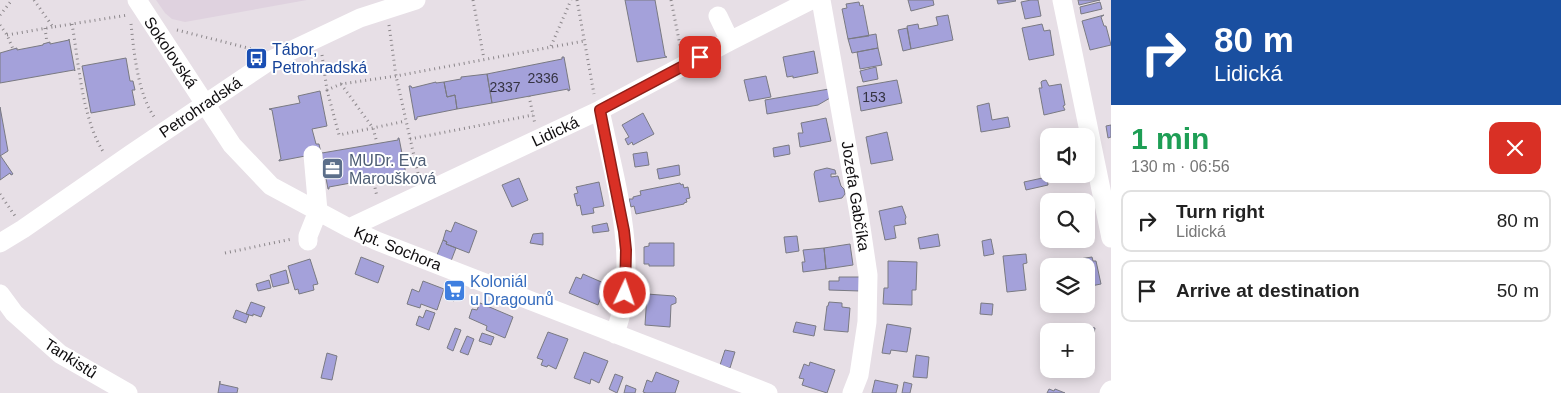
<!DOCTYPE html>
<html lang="en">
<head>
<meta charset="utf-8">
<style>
  :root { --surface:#fff; --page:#f2f2f2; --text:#222; --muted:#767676; --line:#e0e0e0 }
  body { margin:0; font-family:Arial,sans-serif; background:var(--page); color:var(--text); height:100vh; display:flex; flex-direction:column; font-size:19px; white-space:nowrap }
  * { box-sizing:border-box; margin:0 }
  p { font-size:16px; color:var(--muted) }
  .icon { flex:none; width:28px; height:28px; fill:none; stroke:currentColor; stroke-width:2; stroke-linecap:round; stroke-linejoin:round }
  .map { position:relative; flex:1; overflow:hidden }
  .side { display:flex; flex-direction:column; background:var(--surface); width:450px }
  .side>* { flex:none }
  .banner { background:#1a4fa0; color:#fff; overflow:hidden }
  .fabs { position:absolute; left:1040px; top:128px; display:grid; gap:10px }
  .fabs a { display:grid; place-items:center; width:55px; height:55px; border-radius:10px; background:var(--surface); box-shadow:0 2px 12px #0003; font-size:25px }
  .pin { position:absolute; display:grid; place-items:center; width:42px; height:42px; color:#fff; margin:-21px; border-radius:10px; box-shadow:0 2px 8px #0006 }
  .me { position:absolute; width:55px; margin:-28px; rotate:3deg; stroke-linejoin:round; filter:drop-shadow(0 0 4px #0008) }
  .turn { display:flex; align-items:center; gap:18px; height:105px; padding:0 20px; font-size:22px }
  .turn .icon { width:65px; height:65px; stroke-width:2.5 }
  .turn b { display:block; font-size:35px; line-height:42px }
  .round { display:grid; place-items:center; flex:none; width:52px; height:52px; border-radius:10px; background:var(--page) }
  .summary { display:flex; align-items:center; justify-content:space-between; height:85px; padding:0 20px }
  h1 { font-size:30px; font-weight:600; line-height:38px; color:#1e9e55 }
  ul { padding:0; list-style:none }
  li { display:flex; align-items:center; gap:15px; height:62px; margin:0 10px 8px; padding:0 10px; border:2px solid var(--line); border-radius:10px }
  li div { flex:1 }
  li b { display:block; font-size:19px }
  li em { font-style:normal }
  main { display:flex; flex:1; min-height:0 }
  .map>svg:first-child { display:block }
</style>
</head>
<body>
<main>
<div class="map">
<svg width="1111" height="393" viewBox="0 0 1111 393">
  <rect width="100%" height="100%" fill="#e7dfe6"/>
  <path fill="#dfd2df" d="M156,0H307L185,22L172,19L165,13Z"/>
  <path fill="#a4a1da" stroke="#7a7a82" d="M625,0H655L665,56L667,57L637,62Z
    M908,0H933L934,5L911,11Z
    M997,0H1015L1016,1L998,4Z
    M1031,0H1038L1041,16L1025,19L1021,2Z
    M1078,0H1100L1079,5Z
    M859,2L860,6L863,5L869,36L848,39L842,9L847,8L846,4Z
    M1100,2L1102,9L1081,14L1080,7Z
    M948,15L953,40L911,49L907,26L918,24L919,29L938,25L936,17Z
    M1104,15L1101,17L1104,26H1106L1111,45L1090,50L1082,21Z
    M1042,24L1044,31L1050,30L1054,55L1029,60L1022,28Z
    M907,28L911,49L903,51L898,30Z
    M876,34L878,48L852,53L848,39Z
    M69,39L75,71L74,70L0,83V53L17,48V50L43,45V44L50,42V44L69,40Z
    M878,48L882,65L860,69L857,52Z
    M814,51L818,73L793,78V76L787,77L783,57Z
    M562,57H564L570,90L568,91V89L492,103L487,74L562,59Z
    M126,58L130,81H133L135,90H132L135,105L91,113L82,66Z
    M876,67L878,79L863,82L860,71Z
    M487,74L492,103L457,109L455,95L447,97L444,82L461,79V77Z
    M766,76L771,97L749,101L744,80Z
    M897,80L902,103L861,111L857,87Z
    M1046,80L1049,86L1061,84L1065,105L1063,106L1065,110L1044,115L1039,88H1042L1041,82L1042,81Z
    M436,82V83L444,82L447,97L455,95L457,109L417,117V119L415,120L409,86H411L412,88Z
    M829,89L830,98L818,105L767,114L765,100Z
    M320,91L327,126L312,129L316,144H319L321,153L279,161V160L281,159L272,110L269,109L300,103L298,96Z
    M989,103L992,120L1008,117L1010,127L981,132L977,106Z
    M0,107L8,151L0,156Z
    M643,113L654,134L633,145L632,142L628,145L625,139L629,137L622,125Z
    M826,118L831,141L800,147L798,133H803L801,123Z
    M1111,125V137L1108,138L1106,126Z
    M887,132L893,160L871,164L866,137Z
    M398,138H399L406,174L405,173L329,187V189H328L321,151L322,153L398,140Z
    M789,145L790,154L774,157L773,148Z
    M647,152L649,165L635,167L633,154Z
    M0,155L13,174L11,175L10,173L0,180Z
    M679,165L680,175L659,179L657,169Z
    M827,168L835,170L836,174H831V177L838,176L841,186L844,189L845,194L842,198L819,202L814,174L815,171Z
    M1047,177L1048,185L1026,190L1024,182Z
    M519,178L528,200L512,207L502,185Z
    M599,182L604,206L593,208L594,213L582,215L580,205L577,206L574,194L578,193L576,187Z
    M680,183L681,185L683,184L684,188L688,187L690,198L686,199L687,202L684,203V204L636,214L634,206L631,207L629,199H633V197L641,195L640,191Z
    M902,206L906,217L905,220L906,224L894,226L896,238L885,240L879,211Z
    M455,222L477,231L469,253L446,244L447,242L443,240L446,230L451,232Z
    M607,223L609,231L593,233L592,226Z
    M543,233V245L530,243L533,234Z
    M938,234L940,246L920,249L918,238Z
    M797,236L799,251L786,253L784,237Z
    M991,239L994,254L984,256L982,241Z
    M443,240L447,242L446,244L456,248L451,261L437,255Z
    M649,243H674V266H649V264H644V247L649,246Z
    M850,244L853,265L826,269L824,248Z
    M824,248L826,269L803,272L802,262H805L803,250Z
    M1026,254L1027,263L1023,264L1026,290L1007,292L1003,256Z
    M361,257L384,266L378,283L355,274Z
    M1092,257L1093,261H1096L1101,284L1086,287V266H1073V260Z
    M310,259L318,284L313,285L314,290L299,294L298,289L295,290L288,266Z
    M888,261L917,262L916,290H912V305L883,304L884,288H888Z
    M286,270L289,283L273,287L270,275Z
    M583,274L606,284L598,305L569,293L576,277L581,279Z
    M839,277H860V291L829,290V281H839Z
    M455,278L463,282L454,301L446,298Z
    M269,280L271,288L258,291L256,284Z
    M423,281L444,289L437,310L421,304L420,308L407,304L412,289L419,292Z
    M647,294L674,296L676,298V303L671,305L670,327L645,325Z
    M251,302L265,307L261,317L253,314V316L246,314Z
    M829,302L842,303V307L850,308L848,332L824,330L827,306H828Z
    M480,303L513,317L505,338L486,330L487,326L469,318L472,309L477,310Z
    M981,303L993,304L992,315L980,314Z
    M236,310L249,315L246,323L233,318Z
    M426,310L435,313L429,330L416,325L419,316L423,318Z
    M796,322L816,326L814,336L793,332Z
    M887,324L911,328L907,352L891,350L890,354L882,353Z
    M1072,324L1095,328L1089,359L1086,358V331H1065L1066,326L1072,327Z
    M455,328L461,330L453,351L447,348Z
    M548,332L568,339L556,369L548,365L547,367L541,365L543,360L537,358Z
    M482,333L494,337L491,345L479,341Z
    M467,336L474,339L468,355L460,352Z
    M725,350L735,352L730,368L720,365Z
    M584,352L608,361L599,383L591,379L590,384L574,378Z
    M327,353L337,356L332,380L321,378Z
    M916,355L929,357L927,378L913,377Z
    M810,362L835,370L827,393L802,385L804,379L799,378L804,364L809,366Z
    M656,372L679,381L675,393H646L643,392L647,380L652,382Z
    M615,374L623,377L617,393L609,389Z
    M875,380L898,385L896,393H872Z
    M220,381V384L238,388L237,393H218Z
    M904,382L912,384L910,393H902Z
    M626,385L636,389L635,393H624Z
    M1049,389L1054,391L1055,389L1065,393H1047Z"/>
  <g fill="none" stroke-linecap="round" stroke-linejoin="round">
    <path stroke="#8c878b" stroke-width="3" stroke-dasharray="1 4" stroke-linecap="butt" d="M34,0L53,27L128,15
      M473,0L484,59
      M577,0L594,94
      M671,0L681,50
      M0,15L12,0
      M72,24C79,64 82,119 104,153
      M131,24C134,53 138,95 155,118
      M0,25L7,35L13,49
      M389,25L396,76L419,178
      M45,28L47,43
      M177,30L256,50
      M7,35L53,27
      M551,46L571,0
      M322,55L327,90L341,84L396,76L584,41
      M341,84L373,128L377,143
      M327,90L339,135L406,121
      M529,96L535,124
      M410,139L533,115
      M373,178L377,197
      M0,194L15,216
      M225,253L292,239"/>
    <path stroke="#fff" stroke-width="19" d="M137,0L232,145L271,186L349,228L377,241L768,393
      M821,0L859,214L868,275L867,322L859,375L852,393
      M1062,0L1111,238
      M718,16L730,41
      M600,110C615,183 641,261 615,334
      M349,228L600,110L730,41L811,0
      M308,241V236L318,211L313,155
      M0,243L23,229L131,154L269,61L360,18L416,0
      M0,294L14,313L60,354L128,393
      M1109,393L1111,390"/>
  </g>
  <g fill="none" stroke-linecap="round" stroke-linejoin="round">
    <defs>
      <path id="route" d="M625,293L626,250L624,231L600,110L700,57"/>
    </defs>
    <use href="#route" stroke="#8d1f18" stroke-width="12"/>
    <use href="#route" stroke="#d93025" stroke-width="9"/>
  </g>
  <defs>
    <symbol id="bus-square" viewBox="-11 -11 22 22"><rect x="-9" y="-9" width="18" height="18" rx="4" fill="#1a4fb4" stroke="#fff"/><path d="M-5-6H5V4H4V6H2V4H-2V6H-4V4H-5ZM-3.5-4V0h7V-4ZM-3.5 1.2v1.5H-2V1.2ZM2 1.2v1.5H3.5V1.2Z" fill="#fff"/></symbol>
    <symbol id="office-square" viewBox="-11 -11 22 22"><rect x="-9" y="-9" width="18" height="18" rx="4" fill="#5c6f8a" stroke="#fff"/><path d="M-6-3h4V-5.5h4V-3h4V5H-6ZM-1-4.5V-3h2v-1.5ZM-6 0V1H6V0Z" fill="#fff"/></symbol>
    <symbol id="supermarket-square" viewBox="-11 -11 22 22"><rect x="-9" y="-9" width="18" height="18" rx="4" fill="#3f7fe0" stroke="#fff"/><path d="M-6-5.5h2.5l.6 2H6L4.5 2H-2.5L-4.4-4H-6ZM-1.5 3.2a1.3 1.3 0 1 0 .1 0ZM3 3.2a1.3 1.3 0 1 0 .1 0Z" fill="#fff"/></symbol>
  </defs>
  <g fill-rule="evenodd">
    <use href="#bus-square" x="244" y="46" width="25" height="25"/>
    <use href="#office-square" x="320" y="156" width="25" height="25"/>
    <use href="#supermarket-square" x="442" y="278" width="25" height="25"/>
  </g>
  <g text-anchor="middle" stroke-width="4" stroke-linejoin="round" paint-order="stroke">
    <g font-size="14" fill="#353342">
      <text x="543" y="83">2336</text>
      <text x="505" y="92">2337</text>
      <text x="874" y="102">153</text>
    </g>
    <g font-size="16" fill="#164399" stroke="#fff" text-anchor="start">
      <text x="272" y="55">Tábor,<tspan x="272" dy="18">Petrohradská</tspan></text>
    </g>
    <g font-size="16" fill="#100e10" stroke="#fff">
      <text transform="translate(171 52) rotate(56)" y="6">Sokolovská</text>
      <text transform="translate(200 107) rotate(-34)" y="6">Petrohradská</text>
      <text transform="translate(555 131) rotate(-25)" y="6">Lidická</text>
      <text transform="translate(856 196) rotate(81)" y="6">Jozefa Gabčíka</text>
      <text transform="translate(398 248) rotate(22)" y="6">Kpt. Sochora</text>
      <text transform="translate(71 358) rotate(33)" y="6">Tankistů</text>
    </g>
    <g font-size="16" fill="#4e5e75" stroke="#fff" text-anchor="start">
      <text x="349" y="166">MUDr. Eva<tspan x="349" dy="18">Maroušková</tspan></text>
    </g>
    <g font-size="16" fill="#366cbe" stroke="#fff" text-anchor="start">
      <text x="470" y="287">Koloniál<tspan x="470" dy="18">u Dragounů</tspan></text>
    </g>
  </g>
</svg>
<div class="fabs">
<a><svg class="icon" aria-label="sound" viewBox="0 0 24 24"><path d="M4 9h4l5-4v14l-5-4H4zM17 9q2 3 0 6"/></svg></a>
<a><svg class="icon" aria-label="search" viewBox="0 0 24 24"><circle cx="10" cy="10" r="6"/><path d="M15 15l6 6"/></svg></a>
<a><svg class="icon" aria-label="layers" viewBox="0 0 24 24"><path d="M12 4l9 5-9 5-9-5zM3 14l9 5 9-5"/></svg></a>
<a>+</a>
</div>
<div class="pin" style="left:700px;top:57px;background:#d93025"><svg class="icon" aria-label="arrive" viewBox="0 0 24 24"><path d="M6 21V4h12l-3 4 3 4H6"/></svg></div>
<svg class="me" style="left:625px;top:293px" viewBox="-20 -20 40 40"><circle r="17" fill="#d93025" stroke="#fff" stroke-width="3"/><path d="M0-11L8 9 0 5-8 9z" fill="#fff"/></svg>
</div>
<section class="side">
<div class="banner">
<div class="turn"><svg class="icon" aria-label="right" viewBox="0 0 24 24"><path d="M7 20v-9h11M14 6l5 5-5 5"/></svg><div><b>80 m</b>Lidická</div></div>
</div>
<div class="summary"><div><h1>1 min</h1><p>130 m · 06:56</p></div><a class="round" style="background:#d93025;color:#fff"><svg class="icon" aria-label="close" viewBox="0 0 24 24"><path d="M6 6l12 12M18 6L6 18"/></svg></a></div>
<ul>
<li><svg class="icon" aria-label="right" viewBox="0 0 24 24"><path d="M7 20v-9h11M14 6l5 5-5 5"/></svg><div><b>Turn right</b><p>Lidická</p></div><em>80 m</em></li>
<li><svg class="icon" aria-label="arrive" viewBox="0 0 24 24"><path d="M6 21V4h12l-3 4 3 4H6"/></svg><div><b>Arrive at destination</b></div><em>50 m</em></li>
</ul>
</section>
</main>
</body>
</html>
